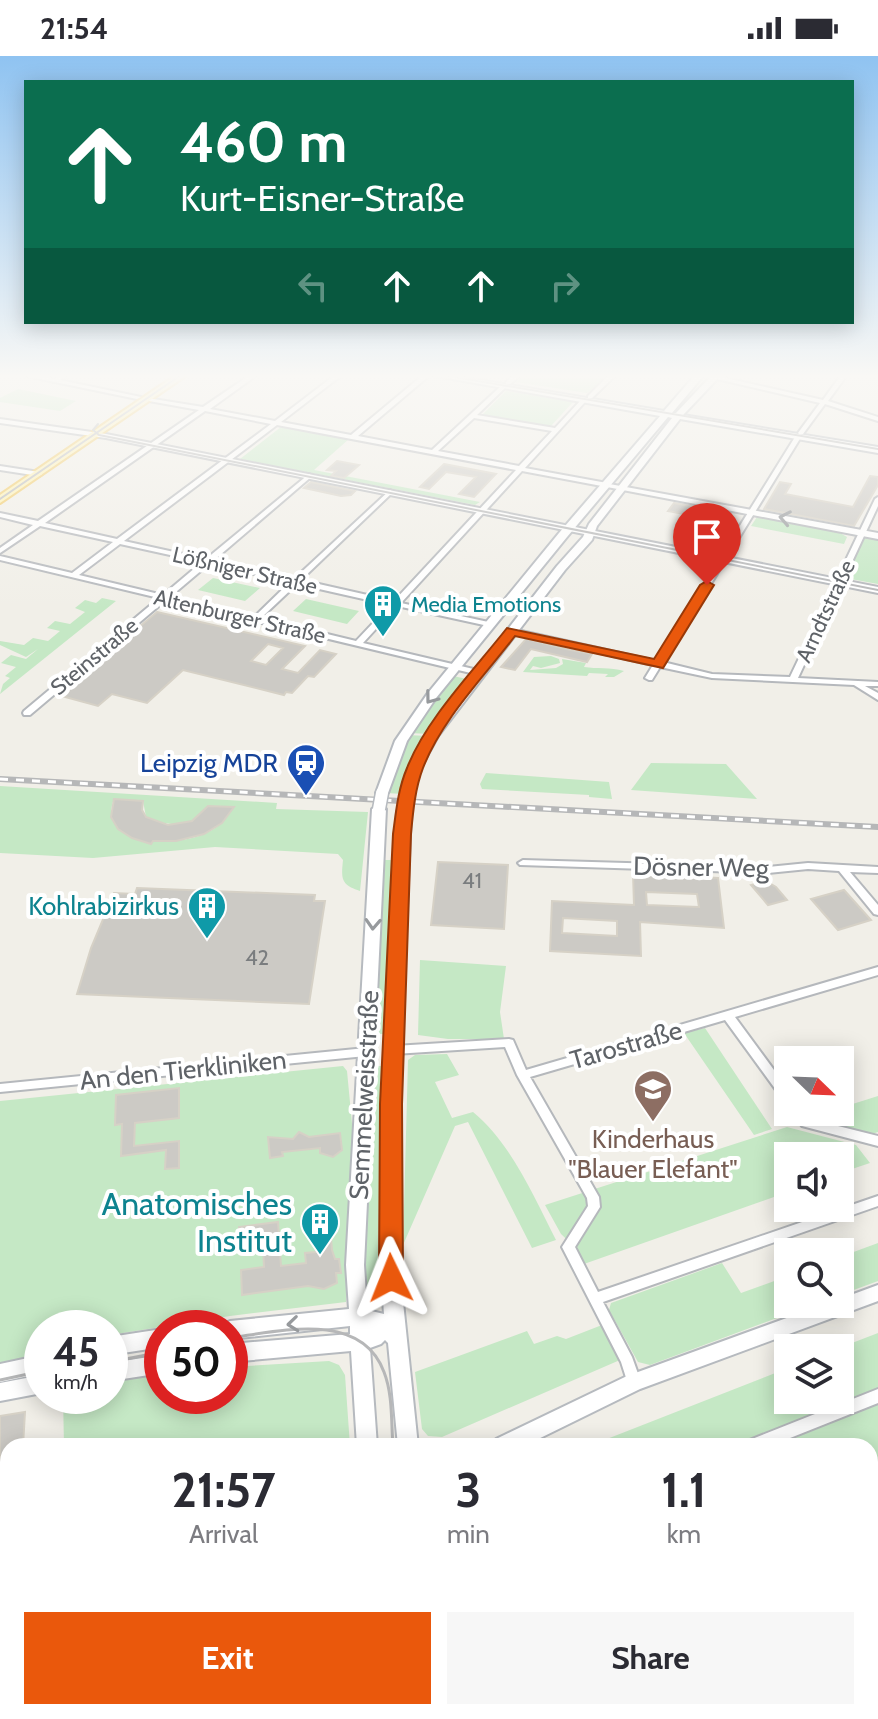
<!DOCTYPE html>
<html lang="en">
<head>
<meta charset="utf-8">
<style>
  :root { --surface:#fff; --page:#f7f7f7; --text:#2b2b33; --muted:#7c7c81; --accent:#ea580c }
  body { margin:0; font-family:Cabin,sans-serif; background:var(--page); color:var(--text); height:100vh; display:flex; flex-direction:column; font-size:30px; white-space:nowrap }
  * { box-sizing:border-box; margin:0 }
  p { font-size:26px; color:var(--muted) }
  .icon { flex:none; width:44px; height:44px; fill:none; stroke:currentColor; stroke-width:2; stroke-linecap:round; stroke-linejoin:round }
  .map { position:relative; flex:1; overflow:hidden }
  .sheet { position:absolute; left:0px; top:1382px; width:878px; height:282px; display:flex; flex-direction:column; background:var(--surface); border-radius:24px 24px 0 0; box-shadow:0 4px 20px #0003 }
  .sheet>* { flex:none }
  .hud { position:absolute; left:24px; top:24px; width:830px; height:244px; border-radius:0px; box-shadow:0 4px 20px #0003; background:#0b6e4f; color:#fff; overflow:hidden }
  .needle { width:52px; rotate:113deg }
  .controls { position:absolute; left:774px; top:990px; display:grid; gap:16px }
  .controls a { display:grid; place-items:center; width:80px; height:80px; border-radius:0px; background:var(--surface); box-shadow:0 4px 20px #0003; font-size:40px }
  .speed { position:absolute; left:24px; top:1254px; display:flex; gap:16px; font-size:40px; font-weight:700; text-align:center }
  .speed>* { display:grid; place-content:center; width:104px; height:104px; border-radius:50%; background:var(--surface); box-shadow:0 4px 20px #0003; line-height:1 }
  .speed small { font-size:20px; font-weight:400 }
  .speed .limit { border:12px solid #d22; background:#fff; color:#111 }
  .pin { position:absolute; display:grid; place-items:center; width:68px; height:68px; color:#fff; margin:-82px -34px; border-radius:50% 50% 50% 0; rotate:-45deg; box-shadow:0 0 8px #0007 }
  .pin .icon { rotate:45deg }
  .me { position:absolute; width:88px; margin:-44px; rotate:358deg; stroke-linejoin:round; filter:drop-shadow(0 0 6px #0008) }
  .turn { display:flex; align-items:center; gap:28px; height:168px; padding:0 24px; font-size:36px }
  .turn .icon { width:104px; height:104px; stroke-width:2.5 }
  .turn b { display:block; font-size:56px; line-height:68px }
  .lanes { display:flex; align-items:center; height:76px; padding:0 24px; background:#0003; justify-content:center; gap:40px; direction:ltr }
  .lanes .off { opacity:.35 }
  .eta { display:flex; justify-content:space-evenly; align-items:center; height:136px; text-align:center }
  .eta b { font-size:48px; font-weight:700; line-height:56px }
  .action { display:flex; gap:16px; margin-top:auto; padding:16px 24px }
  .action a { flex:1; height:92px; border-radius:0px; background:var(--accent); color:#fff; font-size:32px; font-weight:700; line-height:92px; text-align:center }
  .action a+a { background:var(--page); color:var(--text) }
  .status { display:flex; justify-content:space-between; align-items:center; height:56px; padding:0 40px; background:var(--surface); direction:ltr }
  .status svg { height:22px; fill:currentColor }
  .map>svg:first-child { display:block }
</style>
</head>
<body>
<div class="status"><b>21:54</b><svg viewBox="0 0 49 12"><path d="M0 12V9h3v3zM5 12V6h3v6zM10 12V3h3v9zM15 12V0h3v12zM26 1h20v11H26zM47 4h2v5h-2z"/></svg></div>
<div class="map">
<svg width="878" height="1663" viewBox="0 0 878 1663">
  <rect width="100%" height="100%" fill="#f1efe8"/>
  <path fill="#c5e8c5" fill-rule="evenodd" d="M524,319H610L587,337L516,326Z
    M18,333L76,345L60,355L0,346V342Z
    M506,335L573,346L550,371L482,359Z
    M281,371L349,383L314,414L480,446L475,449L240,403Z
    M757,461L840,477L847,481L844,488L751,470Z
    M864,481L878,484V528L845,522Z
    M213,522L260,532L245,545L198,534Z
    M102,542L116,545L0,638L3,628L10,622L5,620L16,611L1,607L11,599L26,603L38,593L26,601L0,589V585L24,589L33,582L48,585L60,575L47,572L55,565L70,568L85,556L75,552L85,544L96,547Z
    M306,543L359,555L347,568L293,555Z
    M551,600L559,603L560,607L541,612L533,610L530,614L556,612L563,608L562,603L586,607L584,611C597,613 610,611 624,615L614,621H605L608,618L589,617L587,620L523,616L534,601Z
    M453,620L467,623L429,678L410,677Z
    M408,679L427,680L403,738L386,737Z
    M651,707L726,708L757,743L631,734Z
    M486,717L609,726L612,743L589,741V739L482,733L480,728Z
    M0,730L277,747L276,753L368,756L360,835C341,829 341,823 343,804L338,798L215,791L93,802L0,797ZM114,743L143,745L146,761C167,771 195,773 208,750L233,751C220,781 182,787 153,785L151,788C128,782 103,770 114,743Z
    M380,804H396L390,978H372Z
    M420,904L506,910L500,956L504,983H448L418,979Z
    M705,972L772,1073L754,1079L684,977Z
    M447,998L459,1019L435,1026L452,1062L473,1056C511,1087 534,1141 556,1184L532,1192L468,1066L455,1070L403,1189L408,1004L415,999Z
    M343,1010L347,1015L353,1078L346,1246L230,1260L110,1279V1272H42V1300L0,1309V1045Z
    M371,1010H385L386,1239L362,1241Z
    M878,1040V1076L866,1080L808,1063L840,1056V1052Z
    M787,1071L856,1089L870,1107L840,1117V1100H788V1136L584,1208L578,1194L561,1178L545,1149Z
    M878,1187V1225L840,1239V1201Z
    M722,1207L741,1237L788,1220V1248H815L650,1309L638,1306L609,1254L611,1247Z
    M602,1269L620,1304L442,1381L428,1380L422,1373L415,1316L527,1275L534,1288L557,1280L566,1283Z
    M878,1277V1511L870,1517V1390H589L788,1312V1344H840L839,1292Z
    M329,1305L339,1309L345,1319L350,1390H64L63,1340H110V1321L162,1316V1340H230V1311Z
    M8,1517V1656H120L112,1663H0V1519Z
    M870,1613L878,1616V1663H759L769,1656H870Z
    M456,1656H661L650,1663H456Z"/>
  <path fill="#cccac5" stroke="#d6d1c6" stroke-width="2" fill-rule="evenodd" d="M337,405L359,409L344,422L331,420L336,415L327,414Z
    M444,408L496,418L474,441L459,438L476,421L446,416L429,433L420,431Z
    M870,420L878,421V429L854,470L764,453L780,426L791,428L785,438L853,451Z
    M311,426L355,435L351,439L341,440L304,432Z
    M674,447L716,455L711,463L668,455Z
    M157,556L305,590L282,613L298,617L320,594L336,598L314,621L308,620L292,637L286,636L284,639L183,614L147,647L112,638L98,650L58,639ZM268,588L283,592L266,609L251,605Z
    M526,583L566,593L592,598L587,606L531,593L515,614L501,611Z
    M114,743L143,745L142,754L146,761L168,769L192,765L208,750L234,751L222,767L204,778L176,785H153L151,788L132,782L118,773L111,761Z
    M438,806L508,809L504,873L431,869Z
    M633,817L718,822L724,872L640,866L641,900L550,895L552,845L634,849ZM646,836L697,838L699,851L647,849ZM563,862L617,865V880L562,877Z
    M766,825L776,831L787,844L768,849L751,829Z
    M137,832L315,839L314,845H325L309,948L77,938L91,892L114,837L135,838Z
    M844,834L871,864L838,874L811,843Z
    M179,1032V1062L135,1067L134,1090L179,1085V1112L165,1113L166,1094L121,1100L122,1068L115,1069L116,1039Z
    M299,1076L309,1081L340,1077L342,1094L333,1101L320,1097V1092L282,1096L283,1100L270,1102L268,1081L293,1083Z
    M329,1159L332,1194L335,1203H339L341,1217H336L337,1227L324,1233L308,1230L242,1239L241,1214L264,1211L263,1191L240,1194L239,1171L278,1166L281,1210L306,1207L305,1197L316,1196L314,1175L309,1176L308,1163Z
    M25,1356L23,1390H8V1432L5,1433L8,1469L0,1472V1360Z
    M176,1656H336L323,1663H171Z"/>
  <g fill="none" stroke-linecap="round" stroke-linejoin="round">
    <defs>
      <path id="minor" d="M60,319H68L57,326H53V324Z
        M250,319H257L210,353L275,365L335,319H342L281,366L351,379L423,319H430L358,380L432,394L501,330L506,331L477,359L555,372L581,344H585V346L525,412L607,427L610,429L607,431L522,415L401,547L493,567V571L397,550L363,587L482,615V619H479L166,544L30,659H24L23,657L24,655L159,542L0,504V500L72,517L113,486L40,470L0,497V492L33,469L0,461V457L38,465L199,354L149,345L146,343L147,342L203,351ZM205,355L271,368L117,483L45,467ZM474,362L552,375L519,410L438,395ZM277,369L516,414L394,545L301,524L392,437L393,436L390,434L294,523L213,505L311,421L312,420L309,418L206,503L124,485ZM120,488L202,506L163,539L79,519ZM209,508L290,526L254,561L170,541ZM297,528L390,549L356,585L261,562Z
        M514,319H521L510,328H506V326Z
        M609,319H616L592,342H588V340Z
        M700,319H712L823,344L841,319H847L828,345L878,361V365L825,348L803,378H799L798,377L820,347Z
        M798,379L801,381L663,606L712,618L790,621L875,443L878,441V450L798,622L878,626V630H865L878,637V644L854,629L712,622L660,611L652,624H649L645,622L653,609L512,577L508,575L512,573L656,605L795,381Z
        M0,410L39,416L42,418L39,420L0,414Z
        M523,804L768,811L808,807L878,811V817L850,816L878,849V859L874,858L839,815L808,813L768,817L520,809L518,807Z
        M878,911V919L735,961L788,1033V1047L784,1045L725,964L530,1021L599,1141L600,1151L575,1191L598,1236L878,1140V1150L603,1246L632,1301L641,1326L639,1331L634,1333L629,1331L621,1306L562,1191L588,1150L587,1142L517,1019L505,991L394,998L390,997L388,994L390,991L394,990L509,983L513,984L526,1014Z
        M366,992L370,993L372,996L370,999L366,1000L0,1036V1028Z
        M792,1056H805L810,1063L878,1080V1090L802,1070Z
        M878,1333V1347L770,1390H745L747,1385Z
        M8,1496V1512L0,1515V1499Z
        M878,1546V1563L870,1567V1550Z
        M870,1575L878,1578V1595L870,1592Z
        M122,1656H141L138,1663H119Z
        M705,1656H728L724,1663H701Z"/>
      <path id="tertiary" d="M21,319H36L141,341L137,343Z
        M0,363L106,378L878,531V537L106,382L0,367Z
        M604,427L878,477V483L607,431L603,429Z"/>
      <path id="secondary" d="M430,319H450L664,355L695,319H704L672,357H676L712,319H721L683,359L878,391V397L680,363L597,470L592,484L565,514L438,680L421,711L413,738L412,741H402L401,738L409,711L428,676L557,510L583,481L589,468L672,362L668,361L567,481L436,642L407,685L388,737L382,741L376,737L395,685L428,637L559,477L660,360Z
        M379,749L386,753L364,1209L367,1254L384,1258L380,1198L384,1014L397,755L404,751L411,755L400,1014L398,1198L418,1390H398L388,1287L385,1284L381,1288L370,1292L377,1390H357L351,1295L230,1306V1288L350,1278V1270L230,1283V1272H221L223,1268L230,1265L349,1253L346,1209L372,753Z
        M878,1229V1245L640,1333L524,1390H493L496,1383L627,1320L825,1248H840V1243Z
        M162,1273V1291L110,1299V1281Z
        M42,1299V1317L0,1326V1308Z
        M162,1299V1317L110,1325V1307Z
        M42,1319V1337L0,1345V1327Z
        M385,1656H409L410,1663H386Z
        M425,1656H449L450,1663H426Z"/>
      <path id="primary" d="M176,319H187L0,447V439Z"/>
    </defs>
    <use href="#minor" stroke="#b5b8bc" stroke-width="4"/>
    <use href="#tertiary" stroke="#b5b8bc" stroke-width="4"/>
    <use href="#secondary" stroke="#b6babf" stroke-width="4"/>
    <use href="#primary" stroke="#f2c960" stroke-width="4"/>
    <use href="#minor" fill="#fff" fill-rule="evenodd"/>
    <use href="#tertiary" fill="#fff" fill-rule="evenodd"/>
    <use href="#secondary" fill="#fff" fill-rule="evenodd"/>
    <use href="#primary" fill="#fff2af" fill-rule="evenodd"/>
    <path stroke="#b6b7b8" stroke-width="2" d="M443,319L878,393
      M98,368L93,374L99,379L878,534
      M0,443L181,319"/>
    <path stroke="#b6b7b8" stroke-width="3" d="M230,1282C280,1275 361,1254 384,1316C393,1339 391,1366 393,1390
      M110,1306L162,1296
      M0,1324L42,1315
      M870,1563L878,1557
      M421,1656L422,1663
      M703,1663L714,1656"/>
    <defs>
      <path id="rail" d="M0,723L878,771"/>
    </defs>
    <use href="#rail" stroke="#b6b7b8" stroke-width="6"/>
    <use href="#rail" stroke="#fff" stroke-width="3" stroke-dasharray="8" stroke-linecap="butt"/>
    <defs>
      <path id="secondary-bridge" d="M379,753L382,737
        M404,755L407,738"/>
    </defs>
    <use href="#secondary-bridge" stroke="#b6babf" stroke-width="15" stroke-linecap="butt"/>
    <use href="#secondary-bridge" stroke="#fff" stroke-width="12"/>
  </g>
  <defs><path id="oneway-chevron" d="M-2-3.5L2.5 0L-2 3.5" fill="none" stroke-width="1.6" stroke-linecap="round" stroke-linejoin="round" transform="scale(2)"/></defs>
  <g stroke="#979a9d">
    <use href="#oneway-chevron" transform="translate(785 462) rotate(-169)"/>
    <use href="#oneway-chevron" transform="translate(431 642) rotate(127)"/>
    <use href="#oneway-chevron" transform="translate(373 868) rotate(93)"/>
    <use href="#oneway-chevron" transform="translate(293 1268) rotate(174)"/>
  </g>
  <linearGradient id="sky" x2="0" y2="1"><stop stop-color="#8fc3f1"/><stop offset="0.58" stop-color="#f9f8f5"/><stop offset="1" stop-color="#f9f8f5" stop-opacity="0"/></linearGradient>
  <rect width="878" height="552" fill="url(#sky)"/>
  <path fill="#ea580c" stroke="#983908" stroke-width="2" d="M707,525L714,529L663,612L515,580C484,621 442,663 423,712C415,733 413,756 411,778L402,1048L403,1222L399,1229L391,1232L382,1229L379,1222L380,1048L393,778C396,756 398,733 407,712C426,663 474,614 507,572L654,603L700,529Z"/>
  <defs>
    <symbol id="building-pin" viewBox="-11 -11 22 30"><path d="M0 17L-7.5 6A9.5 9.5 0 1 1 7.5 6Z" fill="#0f9aa8" stroke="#fff"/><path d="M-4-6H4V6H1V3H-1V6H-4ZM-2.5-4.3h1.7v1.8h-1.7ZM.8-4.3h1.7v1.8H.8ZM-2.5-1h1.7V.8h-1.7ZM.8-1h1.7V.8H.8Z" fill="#fff"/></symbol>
    <symbol id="station-pin" viewBox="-11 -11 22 30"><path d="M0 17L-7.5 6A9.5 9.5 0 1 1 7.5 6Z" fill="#1a4fb4" stroke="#fff"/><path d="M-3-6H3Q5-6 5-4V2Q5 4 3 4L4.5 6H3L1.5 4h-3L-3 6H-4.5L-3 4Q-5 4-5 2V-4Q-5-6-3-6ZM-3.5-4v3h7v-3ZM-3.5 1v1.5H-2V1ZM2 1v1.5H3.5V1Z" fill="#fff"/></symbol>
    <symbol id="school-pin" viewBox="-11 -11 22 30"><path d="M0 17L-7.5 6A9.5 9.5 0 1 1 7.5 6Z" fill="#8d6e63" stroke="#fff"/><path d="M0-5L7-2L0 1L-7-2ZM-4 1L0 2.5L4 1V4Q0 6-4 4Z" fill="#fff"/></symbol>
  </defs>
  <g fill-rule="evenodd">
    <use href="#building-pin" x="361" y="526" width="44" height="60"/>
    <use href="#station-pin" x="284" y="685" width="44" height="60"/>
    <use href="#building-pin" x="185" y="828" width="44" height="60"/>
    <use href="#school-pin" x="631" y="1011" width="44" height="60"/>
    <use href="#building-pin" x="298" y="1144" width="44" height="60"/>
  </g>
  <g text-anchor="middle" stroke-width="8" stroke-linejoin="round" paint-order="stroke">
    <g font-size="22" fill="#5f6368" stroke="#fff">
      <text transform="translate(245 514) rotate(13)" y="8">Lößniger Straße</text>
      <text transform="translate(825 555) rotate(-65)" y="8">Arndtstraße</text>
      <text transform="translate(240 560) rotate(13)" y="8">Altenburger Straße</text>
      <text transform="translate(94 600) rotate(-40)" y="8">Steinstraße</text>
    </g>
    <g font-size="22" fill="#0d838f" stroke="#fff" text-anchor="start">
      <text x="411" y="556">Media Emotions</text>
    </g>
    <g font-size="22" fill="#7a7d7f">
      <text x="472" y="832">41</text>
      <text x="257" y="909">42</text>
    </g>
    <g font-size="26" fill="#164399" stroke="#fff" text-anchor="end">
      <text x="278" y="716">Leipzig MDR</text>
    </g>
    <g font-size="26" fill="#5f6368" stroke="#fff">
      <text transform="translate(701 811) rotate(1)" y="9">Dösner Weg</text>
      <text transform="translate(626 989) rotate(-16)" y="9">Tarostraße</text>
      <text transform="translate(183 1014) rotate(-6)" y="9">An den Tierkliniken</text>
      <text transform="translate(364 1039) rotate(-87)" y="9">Semmelweisstraße</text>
    </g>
    <g font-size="26" fill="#0d838f" stroke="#fff" text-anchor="end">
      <text x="179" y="859">Kohlrabizirkus</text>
    </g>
    <g font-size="26" fill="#785e54" stroke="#fff">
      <text x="653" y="1092">Kinderhaus<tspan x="653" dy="30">"Blauer Elefant"</tspan></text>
    </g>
    <g font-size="32" fill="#0d838f" stroke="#fff" text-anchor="end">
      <text x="292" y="1159">Anatomisches<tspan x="292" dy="37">Institut</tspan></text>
    </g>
  </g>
</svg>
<div class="controls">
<a><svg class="needle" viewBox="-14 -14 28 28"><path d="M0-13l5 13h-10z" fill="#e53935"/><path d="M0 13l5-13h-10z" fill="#7c7c81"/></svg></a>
<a><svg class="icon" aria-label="sound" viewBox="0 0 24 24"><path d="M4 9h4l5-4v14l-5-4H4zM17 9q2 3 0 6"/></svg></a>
<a><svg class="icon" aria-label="search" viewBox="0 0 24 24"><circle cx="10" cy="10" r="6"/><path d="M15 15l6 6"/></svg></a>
<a><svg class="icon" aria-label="layers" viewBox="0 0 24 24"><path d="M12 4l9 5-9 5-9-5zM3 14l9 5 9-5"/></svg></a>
</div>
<div class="speed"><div>45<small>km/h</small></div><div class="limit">50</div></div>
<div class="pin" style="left:707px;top:529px;background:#d93025"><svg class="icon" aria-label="arrive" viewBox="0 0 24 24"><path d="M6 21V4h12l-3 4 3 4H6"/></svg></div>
<svg class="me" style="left:391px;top:1222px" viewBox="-20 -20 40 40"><path d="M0-17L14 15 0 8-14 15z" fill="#ea580c" stroke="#fff" stroke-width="4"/></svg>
<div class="hud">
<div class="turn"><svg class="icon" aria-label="ahead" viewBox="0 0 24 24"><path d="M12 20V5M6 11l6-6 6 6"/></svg><div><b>460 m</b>Kurt-Eisner-Straße</div></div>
<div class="lanes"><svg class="icon off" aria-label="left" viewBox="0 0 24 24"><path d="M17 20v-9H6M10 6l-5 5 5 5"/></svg><svg class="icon" aria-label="ahead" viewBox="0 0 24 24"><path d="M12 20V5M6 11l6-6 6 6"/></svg><svg class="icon" aria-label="ahead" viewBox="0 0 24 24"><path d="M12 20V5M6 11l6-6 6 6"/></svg><svg class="icon off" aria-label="right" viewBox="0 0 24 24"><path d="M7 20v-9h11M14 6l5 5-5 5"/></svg></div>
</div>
<section class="sheet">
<div class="eta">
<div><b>21:57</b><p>Arrival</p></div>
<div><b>3</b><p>min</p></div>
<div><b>1.1</b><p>km</p></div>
</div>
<div class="action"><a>Exit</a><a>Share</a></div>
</section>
</div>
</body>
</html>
